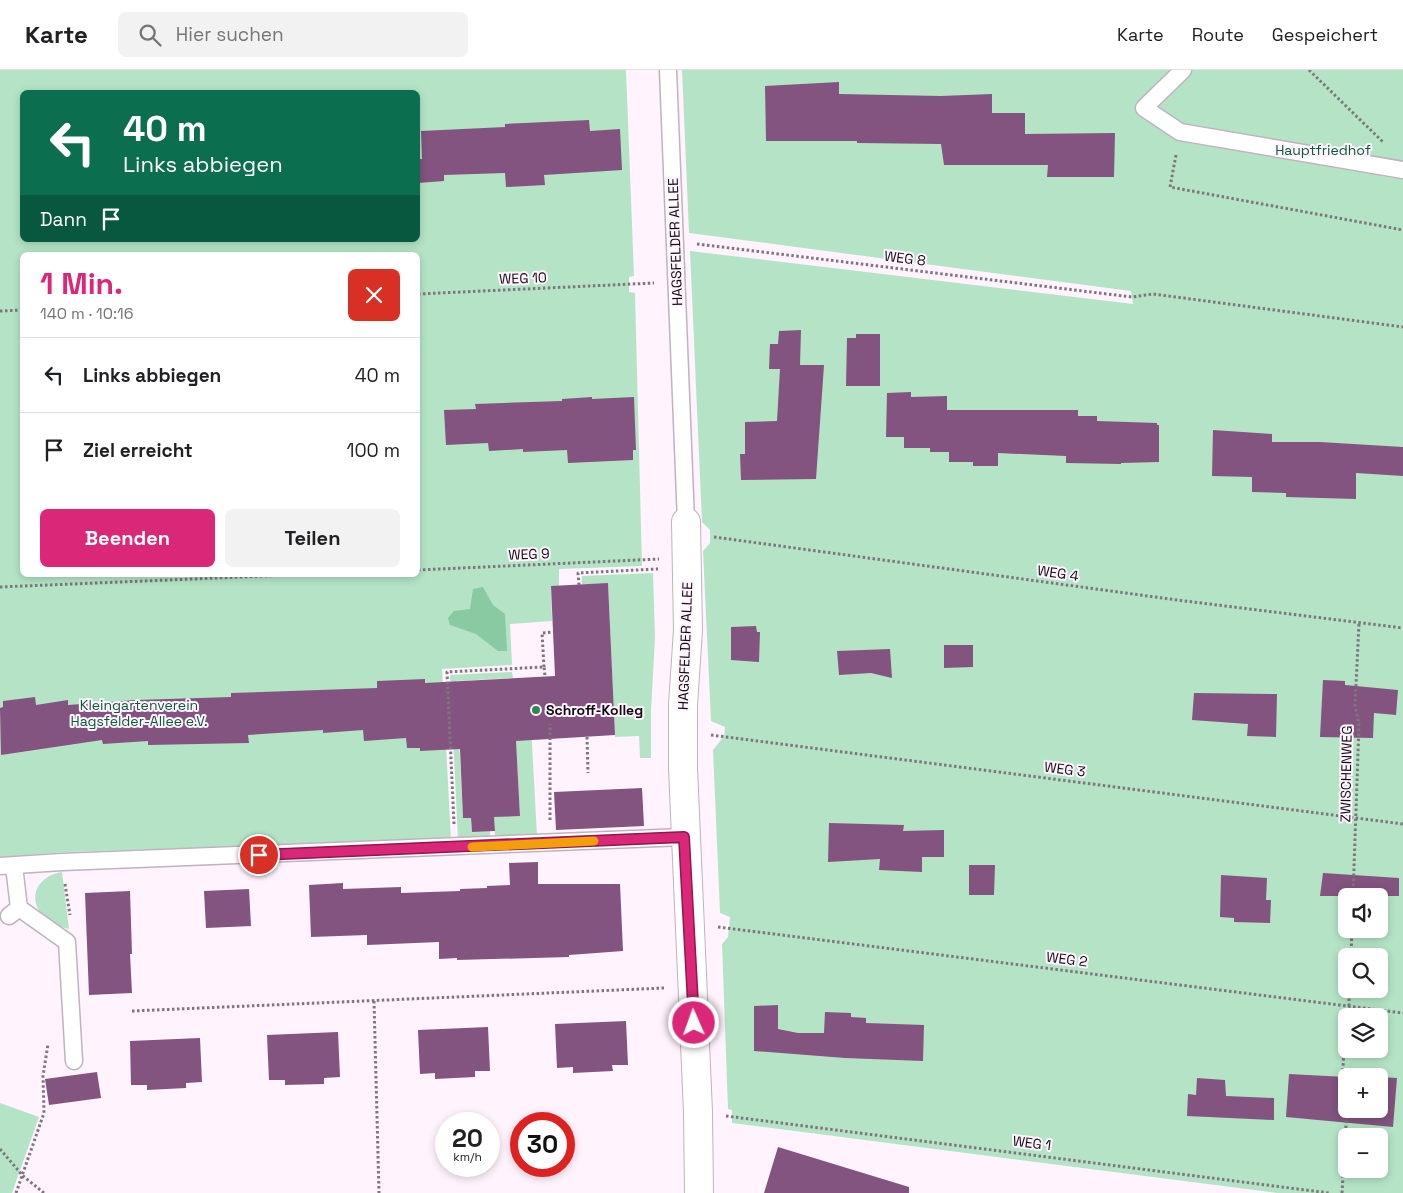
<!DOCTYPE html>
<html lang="de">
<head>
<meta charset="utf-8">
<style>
  :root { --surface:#fff; --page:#f2f2f2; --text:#202124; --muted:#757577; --line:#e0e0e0; --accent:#db2777 }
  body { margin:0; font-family:"Space Grotesk",sans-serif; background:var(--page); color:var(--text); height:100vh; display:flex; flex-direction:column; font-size:19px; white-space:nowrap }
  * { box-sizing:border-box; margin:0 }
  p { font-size:16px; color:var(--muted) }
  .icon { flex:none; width:28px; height:28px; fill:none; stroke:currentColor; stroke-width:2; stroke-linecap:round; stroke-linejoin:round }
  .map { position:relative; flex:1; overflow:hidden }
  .panel { position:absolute; left:20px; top:182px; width:400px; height:325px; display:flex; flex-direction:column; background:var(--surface); border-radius:8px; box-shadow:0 2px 8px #0003 }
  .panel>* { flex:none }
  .banner { position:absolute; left:20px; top:20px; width:400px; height:152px; border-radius:8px; box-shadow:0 2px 8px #0003; background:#0b6e4f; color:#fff; overflow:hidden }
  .fabs { position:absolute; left:1338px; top:818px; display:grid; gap:10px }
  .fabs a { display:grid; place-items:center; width:50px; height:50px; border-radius:8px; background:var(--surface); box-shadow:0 2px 8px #0003; font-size:25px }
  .speed { position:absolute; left:435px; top:1042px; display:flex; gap:10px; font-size:25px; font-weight:700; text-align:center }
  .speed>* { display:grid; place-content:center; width:65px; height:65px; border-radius:50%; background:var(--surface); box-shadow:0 2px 8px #0003; line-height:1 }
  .speed small { font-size:12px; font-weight:400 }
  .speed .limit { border:8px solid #d22; background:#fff; color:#111 }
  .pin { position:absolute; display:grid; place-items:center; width:42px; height:42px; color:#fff; margin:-21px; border:2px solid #fff; border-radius:50%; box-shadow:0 1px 5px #0007 }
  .me { position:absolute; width:55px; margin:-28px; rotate:358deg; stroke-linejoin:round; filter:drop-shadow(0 0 4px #0008) }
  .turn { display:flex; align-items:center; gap:18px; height:105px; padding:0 20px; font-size:22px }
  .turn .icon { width:65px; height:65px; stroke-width:2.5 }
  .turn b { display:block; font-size:35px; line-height:42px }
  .then { display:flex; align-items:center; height:48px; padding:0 20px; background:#0003; gap:10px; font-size:19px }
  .round { display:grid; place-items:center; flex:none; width:52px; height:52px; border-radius:8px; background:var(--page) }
  .headline { display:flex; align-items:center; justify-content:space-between; height:85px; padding:0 20px }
  h1 { font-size:30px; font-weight:600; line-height:38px; color:var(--accent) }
  .button { display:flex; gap:10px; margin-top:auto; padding:10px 20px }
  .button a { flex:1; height:58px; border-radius:8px; background:var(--accent); color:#fff; font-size:20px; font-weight:600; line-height:58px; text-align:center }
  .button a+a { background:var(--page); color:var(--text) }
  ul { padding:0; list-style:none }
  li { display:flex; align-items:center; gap:15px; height:75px; padding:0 20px; border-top:1px solid var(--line) }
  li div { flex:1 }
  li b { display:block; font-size:19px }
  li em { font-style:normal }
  header { display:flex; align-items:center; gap:30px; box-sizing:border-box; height:70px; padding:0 25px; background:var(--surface); border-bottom:1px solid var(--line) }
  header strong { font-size:24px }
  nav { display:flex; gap:28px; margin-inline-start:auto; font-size:18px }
  .search { width:350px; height:45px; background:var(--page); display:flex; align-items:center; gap:12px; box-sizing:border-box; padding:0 18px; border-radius:8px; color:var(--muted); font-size:19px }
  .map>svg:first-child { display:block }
</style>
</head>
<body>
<header>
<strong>Karte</strong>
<div class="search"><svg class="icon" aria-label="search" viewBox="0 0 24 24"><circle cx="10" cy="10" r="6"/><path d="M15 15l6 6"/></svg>Hier suchen</div>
<nav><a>Karte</a><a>Route</a><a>Gespeichert</a></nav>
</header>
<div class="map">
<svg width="1403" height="1123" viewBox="0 0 1403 1123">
  <rect width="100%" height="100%" fill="#fff3fe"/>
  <path fill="#b4e4c5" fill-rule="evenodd" d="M0,0H626L634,206L629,207V222L635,223L642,496L559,499V516H551L552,551L510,554L512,595L442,599L451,770L66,782L0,787ZM22,22H418V170H22ZM22,185H418V505H22Z
    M682,0H1403V1123H1277L732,1053V1040L728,1039L722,874L728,867L730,847L720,843L713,680L724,666L725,657L711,651L703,481L710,473V460L702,452L690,181L1133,234L1131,221L689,163ZM1346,826H1379V859H1346ZM1346,886H1379V919H1346ZM1346,946H1379V979H1346ZM1346,1006H1379V1039H1346ZM1346,1066H1379V1099H1346Z
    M653,503L655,567L651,641V688H640L639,666L615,667L608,514H582V506Z
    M512,602L513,608L456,611L463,748H471L472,762L490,761V768L458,770L450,605Z
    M531,655L537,766L495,768L494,747L520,745L515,656Z
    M62,802L69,859C61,857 53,855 47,850C25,831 36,806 62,802Z
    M0,1033L39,1047L12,1123H0Z"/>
  <path fill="#89caa3" d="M483,517L493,535L505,544L507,581H498L476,564L450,555L448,548L454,541L470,539L473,519Z"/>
  <path fill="#82547f" d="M839,12V24L941,26L992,24V43H1025V64L1115,63L1114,107H1047L1048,95H944L941,74L857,73V71H766L765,16Z
    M589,50L590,61L620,59L622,100L544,105L545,115L506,117L505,103L444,105V111L418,113V89H422L421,61L505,57V54Z
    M801,260L800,295H824L816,409L741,410L740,384H745V352L777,351L780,299H769L770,274H778L779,261Z
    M856,264H880V316H846L847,268H856Z
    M911,322V327L947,326V340H1078V346H1097V351L1157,353V355H1159V392L1121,393V394L1066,393V386L998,383V396H973V392H949V382H930V378H904V367H886L887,323Z
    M592,327V329L634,327L636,380H633V390L568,393L567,380L523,382V379L489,381L488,373L446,375L444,340L476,339L475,334L562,331V329Z
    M1213,360L1272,364V372H1320L1403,377V406L1356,403V429L1286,427V423L1252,422V407L1212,406Z
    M608,513L615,665L516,671L520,746L494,747L495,761L472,762L471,748H463L460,679L420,681V678H407L406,668L364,671L363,660L323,663V660L248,665L249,673L148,675V671L103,674L102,670L1,685L0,638L3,637V631L35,627L36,635L68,630V635L136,630L231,627V623L377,618V611L425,609V613L555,606L551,516Z
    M756,556L757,562H760L759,592L731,590V557Z
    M944,575H973V597L944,598Z
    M890,579L892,608L871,603L839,605L837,581Z
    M1323,610L1345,611V615L1398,620L1396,645L1374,643L1373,668L1320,667Z
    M1194,623L1277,624L1276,667L1247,666L1248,654L1192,650Z
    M642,718L644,756L556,760L554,722Z
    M829,753L904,755L903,761L944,760V787H922V802L879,800L880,789L828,792Z
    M538,792V814H620L623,881L569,885V887L457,890V888L439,889V872L367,875V865L311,867L309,815L343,813V819L401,817V823L460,821V819L487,818V816L510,815L509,793Z
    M969,795H995L994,825H969Z
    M1323,803L1399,808V826H1320Z
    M1221,805L1267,808L1266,830H1271L1270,853L1234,852V848L1220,847Z
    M249,819L251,856L206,858L204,821Z
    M130,821L132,884H130L132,923L89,925L85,823Z
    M778,935V959L798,963H824L825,942L851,943V947L866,948V953L924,955L923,991L845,988L754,981V936Z
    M626,951L628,995H612L613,1001L573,1003V997L557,998L555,954Z
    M488,957L490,1001H475V1007L435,1009V1003L420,1004L418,960Z
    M338,962L340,1007L324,1008V1014L285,1015V1010H269L267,965Z
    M200,968L202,1012L186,1013V1018L147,1020V1015H131L130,971Z
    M97,1002L101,1028L49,1035L45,1009Z
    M1289,1004L1346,1007V1039H1379V1007L1397,1008L1393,1057L1286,1047Z
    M1197,1008L1225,1010L1226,1026L1274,1028V1050L1187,1046L1188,1024L1196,1025Z
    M778,1077L909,1117V1123H764Z"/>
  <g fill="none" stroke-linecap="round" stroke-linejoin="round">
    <defs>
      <path id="service" d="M668,0L686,452
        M1183,0L1144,38L1180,62L1403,100
        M0,796L62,792L684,767
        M19,838L67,872L74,991
        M9,846L19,838L14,796"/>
      <path id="minor" d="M686,452L688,560L683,635V698L698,1042L699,1123"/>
    </defs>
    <use href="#service" stroke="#c0b2bf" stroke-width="19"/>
    <use href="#minor" stroke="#c0b2bf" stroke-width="30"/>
    <path stroke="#7e767d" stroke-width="3" stroke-dasharray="2.5 2.5" stroke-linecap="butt" d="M1309,0L1384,73
      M1176,85L1170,117L1403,160
      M697,174L1132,227L1153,224L1403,257
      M418,224L654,213
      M0,241L22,240
      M714,467L1177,530L1403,558
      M418,500L659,489
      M579,515L578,503L658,499
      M0,517L288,505
      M544,597L542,563L553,562
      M711,665L1403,754
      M587,667L588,703
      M550,750V654
      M454,754L447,602L544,597L545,606
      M65,814L70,845
      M1353,826L1359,655L1355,636L1359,553
      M718,857L1403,943
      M1351,886L1352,859
      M374,931L379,1123
      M1349,936V919
      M132,941L664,918
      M1346,1030L1342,1018L1346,936
      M726,1046L1329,1123
      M0,1079L23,1106L44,1123
      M16,1123L44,1043L43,1006L48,974
      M1342,1123L1347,1039"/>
    <use href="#service" stroke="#fff" stroke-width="16"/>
    <use href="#minor" stroke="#fff" stroke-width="28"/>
  </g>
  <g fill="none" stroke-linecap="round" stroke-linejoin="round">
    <defs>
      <path id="route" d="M259,785L684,767L694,953"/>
    </defs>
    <use href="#route" stroke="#8e194d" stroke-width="12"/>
    <use href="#route" stroke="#db2777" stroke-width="9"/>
    <path stroke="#f59e0b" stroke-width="9" d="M472,777L594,771"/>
  </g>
  <circle fill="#308559" stroke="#fff3fe" stroke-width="2" cx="536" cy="640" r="5"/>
  <g text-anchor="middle" stroke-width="4" stroke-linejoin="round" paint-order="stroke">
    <g font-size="14" fill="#0b5a36" stroke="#fff3fe">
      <text x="1323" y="85">Hauptfriedhof</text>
      <text x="139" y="640">Kleingartenverein<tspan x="139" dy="16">Hagsfelder-Allee e.V.</tspan></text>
    </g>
    <g font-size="14" fill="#120d11" stroke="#fff3fe">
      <text transform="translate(675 172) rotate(-92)" y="5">HAGSFELDER ALLEE</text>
      <text transform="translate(905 188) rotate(7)" y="5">WEG 8</text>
      <text transform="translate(523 208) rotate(-2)" y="5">WEG 10</text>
      <text transform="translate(529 484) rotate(-2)" y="5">WEG 9</text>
      <text transform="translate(1058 503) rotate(8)" y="5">WEG 4</text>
      <text transform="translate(685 576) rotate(-88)" y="5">HAGSFELDER ALLEE</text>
      <text transform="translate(1065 699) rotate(7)" y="5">WEG 3</text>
      <text transform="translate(1346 704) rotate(-89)" y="5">ZWISCHENWEG</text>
      <text transform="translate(1067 889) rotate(7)" y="5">WEG 2</text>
      <text transform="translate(1032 1073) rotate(7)" y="5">WEG 1</text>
    </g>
    <g font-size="14" font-weight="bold" fill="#120d11" stroke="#fff3fe" text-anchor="start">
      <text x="546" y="645">Schroff-Kolleg</text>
    </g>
  </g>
</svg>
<div class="fabs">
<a><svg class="icon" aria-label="sound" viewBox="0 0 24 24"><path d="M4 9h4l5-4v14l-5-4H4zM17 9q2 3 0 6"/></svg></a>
<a><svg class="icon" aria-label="search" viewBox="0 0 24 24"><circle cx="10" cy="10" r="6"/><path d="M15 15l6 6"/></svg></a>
<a><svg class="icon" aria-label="layers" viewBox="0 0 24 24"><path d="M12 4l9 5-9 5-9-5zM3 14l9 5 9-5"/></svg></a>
<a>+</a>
<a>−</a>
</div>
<div class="speed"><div>20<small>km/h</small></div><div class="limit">30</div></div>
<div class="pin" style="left:259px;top:785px;background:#d93025"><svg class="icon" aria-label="arrive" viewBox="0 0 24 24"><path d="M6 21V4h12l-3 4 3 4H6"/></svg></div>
<svg class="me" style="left:694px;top:953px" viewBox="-20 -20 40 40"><circle r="17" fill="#db2777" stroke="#fff" stroke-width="3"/><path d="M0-11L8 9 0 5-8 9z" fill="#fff"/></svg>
<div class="banner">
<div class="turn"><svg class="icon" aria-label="left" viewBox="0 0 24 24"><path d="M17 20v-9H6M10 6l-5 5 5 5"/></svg><div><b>40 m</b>Links abbiegen</div></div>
<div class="then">Dann<svg class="icon" aria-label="arrive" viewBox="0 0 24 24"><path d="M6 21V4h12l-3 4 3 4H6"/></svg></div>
</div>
<section class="panel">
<div class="headline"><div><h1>1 Min.</h1><p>140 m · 10:16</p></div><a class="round" style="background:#d93025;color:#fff"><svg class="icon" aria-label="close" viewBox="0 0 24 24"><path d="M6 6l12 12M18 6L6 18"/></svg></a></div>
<ul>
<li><svg class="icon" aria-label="left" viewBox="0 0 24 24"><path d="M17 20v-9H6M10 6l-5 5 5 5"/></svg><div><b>Links abbiegen</b></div><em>40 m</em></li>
<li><svg class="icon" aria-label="arrive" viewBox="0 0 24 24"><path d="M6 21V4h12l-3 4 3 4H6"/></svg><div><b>Ziel erreicht</b></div><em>100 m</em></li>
</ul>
<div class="button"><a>Beenden</a><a>Teilen</a></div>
</section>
</div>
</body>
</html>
